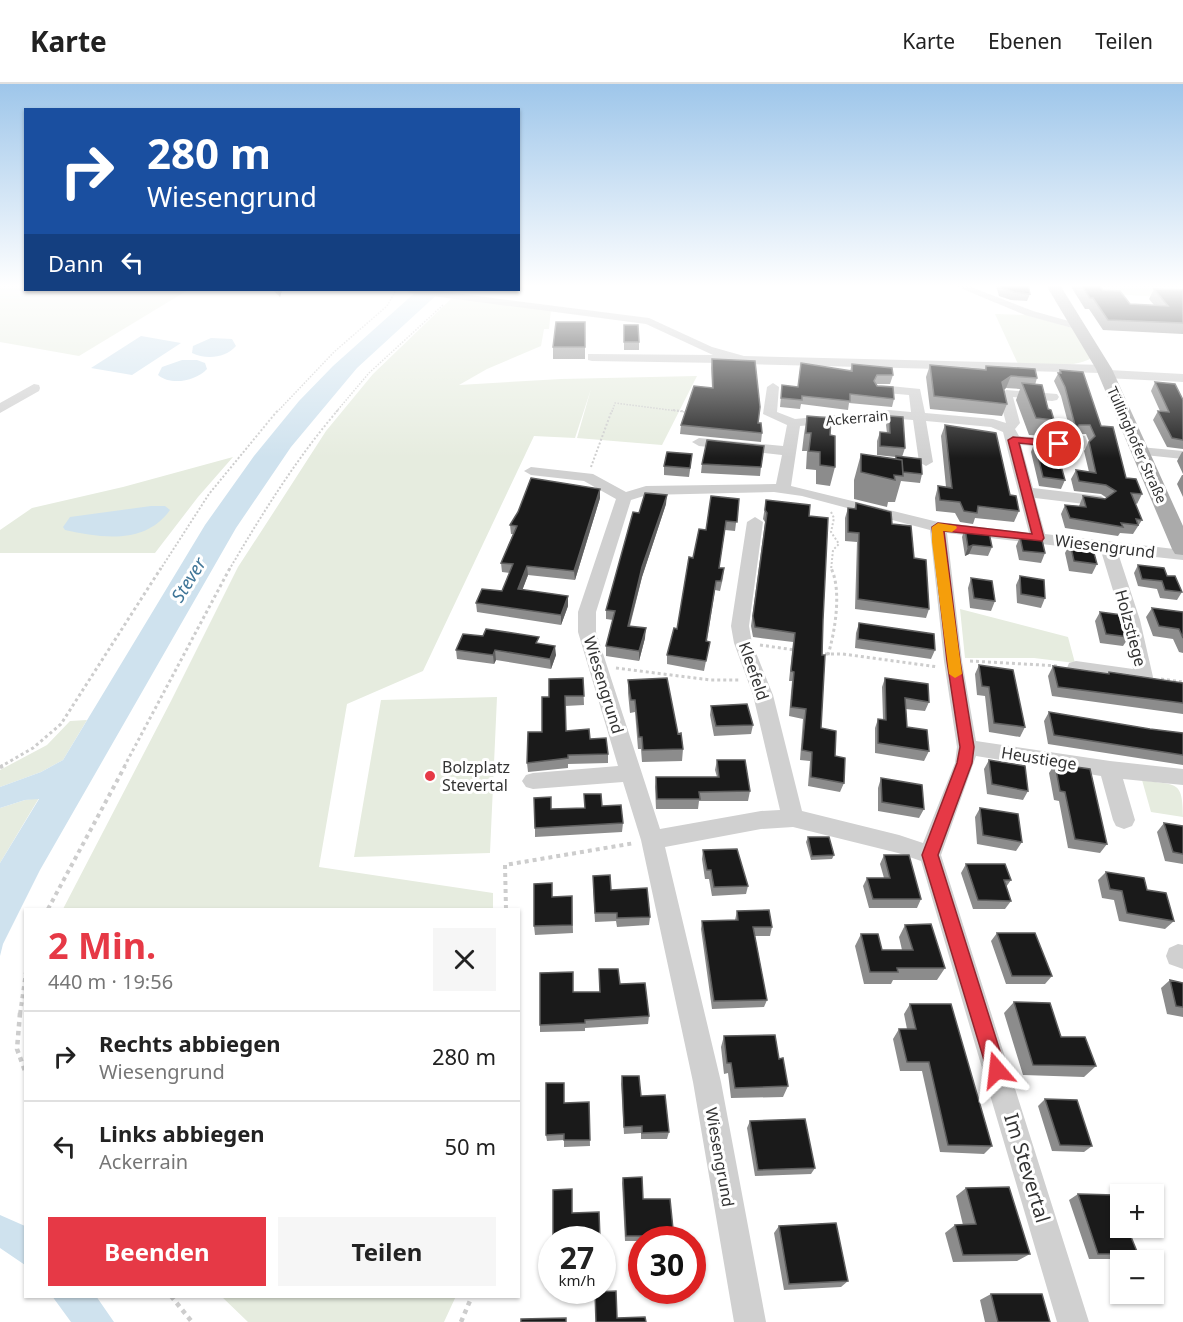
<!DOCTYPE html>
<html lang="de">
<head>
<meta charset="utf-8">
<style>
  :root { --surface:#fff; --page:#f6f6f6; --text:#222; --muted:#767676; --line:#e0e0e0; --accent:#e63946 }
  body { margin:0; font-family:"Noto Sans",sans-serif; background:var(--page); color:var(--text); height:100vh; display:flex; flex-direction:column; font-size:22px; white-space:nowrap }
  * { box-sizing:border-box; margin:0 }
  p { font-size:20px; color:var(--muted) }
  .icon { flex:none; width:33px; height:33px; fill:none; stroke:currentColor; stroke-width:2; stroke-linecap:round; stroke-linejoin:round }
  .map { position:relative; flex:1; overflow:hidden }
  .details { position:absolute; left:24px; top:824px; width:496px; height:390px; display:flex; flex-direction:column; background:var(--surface); border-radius:0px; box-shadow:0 2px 4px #0004 }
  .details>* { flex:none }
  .guide { position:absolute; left:24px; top:24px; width:496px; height:183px; border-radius:0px; box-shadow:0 2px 4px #0004; background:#1a4fa0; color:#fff; overflow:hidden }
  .tools { position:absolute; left:1110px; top:1100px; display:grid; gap:12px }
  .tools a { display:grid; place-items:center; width:54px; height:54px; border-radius:0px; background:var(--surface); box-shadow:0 2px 4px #0004; font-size:30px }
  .speed { position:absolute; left:538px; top:1142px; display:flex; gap:12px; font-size:30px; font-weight:700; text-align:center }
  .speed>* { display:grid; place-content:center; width:78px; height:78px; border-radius:50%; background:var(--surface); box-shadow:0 2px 4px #0004; line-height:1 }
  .speed small { font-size:15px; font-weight:400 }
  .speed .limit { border:9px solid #d22; background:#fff; color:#111 }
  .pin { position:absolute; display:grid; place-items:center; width:51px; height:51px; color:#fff; margin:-26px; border:3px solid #fff; border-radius:50%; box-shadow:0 2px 6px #0007 }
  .me { position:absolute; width:66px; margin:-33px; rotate:343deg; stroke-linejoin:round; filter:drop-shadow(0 0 4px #0008) }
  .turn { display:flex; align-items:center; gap:21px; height:126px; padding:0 24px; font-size:27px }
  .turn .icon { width:78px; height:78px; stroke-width:2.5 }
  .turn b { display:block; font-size:42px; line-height:51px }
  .then { display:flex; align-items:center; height:57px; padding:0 24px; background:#0003; gap:12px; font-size:22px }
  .round { display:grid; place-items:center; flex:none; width:63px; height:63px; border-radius:0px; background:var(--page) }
  .head { display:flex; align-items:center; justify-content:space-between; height:102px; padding:0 24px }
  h1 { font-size:36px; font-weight:700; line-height:45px; color:var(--accent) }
  .cta { display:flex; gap:12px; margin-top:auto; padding:12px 24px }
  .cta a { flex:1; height:69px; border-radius:0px; background:var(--accent); color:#fff; font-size:24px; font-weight:700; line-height:69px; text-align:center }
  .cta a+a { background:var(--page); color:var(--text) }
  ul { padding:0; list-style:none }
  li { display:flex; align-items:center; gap:18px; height:90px; padding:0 24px; border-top:2px solid var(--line) }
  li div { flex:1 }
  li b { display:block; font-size:22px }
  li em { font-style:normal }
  header { display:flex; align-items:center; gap:36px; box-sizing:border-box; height:84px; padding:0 30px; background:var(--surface); border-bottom:2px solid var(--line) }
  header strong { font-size:28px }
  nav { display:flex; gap:33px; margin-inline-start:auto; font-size:21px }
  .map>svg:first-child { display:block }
</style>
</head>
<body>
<header>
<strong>Karte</strong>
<nav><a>Karte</a><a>Ebenen</a><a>Teilen</a></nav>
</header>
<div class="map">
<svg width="1183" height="1238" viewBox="0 0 1183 1238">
  <rect width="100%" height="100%" fill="#fff"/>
  <path fill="#e6ecdf" d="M0,201H25L26,206H188L79,272L0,258Z
    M1100,201H1183V214L1108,210Z
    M453,213L551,225L549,245H544L541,262L487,285L459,301L561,295L697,292L662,361L577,354L591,305L575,354L534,352L423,587L347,620L319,783L493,809V825H63L171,617L238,483L277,423L326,347L373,290Z
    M995,230L1027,231L1072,244L1092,274C1071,285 1042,281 1018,280Z
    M233,373L198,413L155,469H0V446L32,424L123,403Z
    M960,525L1068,553L1075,579L1034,574H965Z
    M497,613L490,769L354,773L381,616Z
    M87,636L63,676L41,688L0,703V686L47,661L70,637Z
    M1142,696C1176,702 1183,695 1183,733L1151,728Z
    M39,714L0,779V724L25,716Z
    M221,1212H456L444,1238H248Z"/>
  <path fill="#cfe2ee" d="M418,206H442L357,284L291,363L236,444L40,786L3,860L0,872V779L39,715L25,716L0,724V703L41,688L63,676L205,441L254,372L299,317L333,282Z
    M141,252L181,259L132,291L91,284Z
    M211,254L232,255L236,262C226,274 206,276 192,269L193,262Z
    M182,276H197L205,279L207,285C196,297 171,302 158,291L162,283Z
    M151,422H165L170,426C145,461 102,454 65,446L63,443L70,433Z
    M0,1131L25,1142V1181L0,1164Z
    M52,1212H96L114,1238H71Z"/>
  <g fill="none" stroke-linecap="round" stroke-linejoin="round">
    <path stroke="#cdcdcd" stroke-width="1.5" stroke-dasharray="1.5 1.5" stroke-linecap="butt" d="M277,328L334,268L387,222L396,206
      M336,328L369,289L443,221
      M612,328L615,319L685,328"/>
    <path stroke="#cdcdcd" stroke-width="2" stroke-dasharray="2 2" stroke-linecap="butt" d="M673,326L688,328
      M591,383L612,326
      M831,428L834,434L831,448L839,460L833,466L831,486
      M160,486L209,410L278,326
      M229,486C262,430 296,375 338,326"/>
    <path stroke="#cdcdcd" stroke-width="3" stroke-dasharray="3 3" stroke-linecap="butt" d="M760,561L795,566
      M819,570H843L938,583
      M828,571C835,548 842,506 831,484
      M970,577L1059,582
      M616,584L711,596H741
      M1161,595L1183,598
      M0,683L33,664L61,640L161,484
      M124,683L230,484"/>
    <path stroke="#cdcdcd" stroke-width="4" stroke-dasharray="4 4" stroke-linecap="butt" d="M0,683L3,682
      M48,825L125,682
      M506,825L505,781L635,759
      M20,930L26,888"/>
    <path stroke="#cdcdcd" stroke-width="4.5" stroke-dasharray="4.5 4.5" stroke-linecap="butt" d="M20,929L17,965L26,990
      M171,1212L192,1238
      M461,1238L472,1212"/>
    <path fill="#d0d0d0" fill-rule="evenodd" d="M953,201H966L1033,227L1083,241L1085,243L1079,246L1025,231Z
      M405,206H431L649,234L712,263L744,272L1104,281L1108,282L1109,286L1183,290V298L1106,294L1102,293L1101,289L743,280L729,276L723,279L592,277L588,276V270L713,271L646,240L410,209Z
      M773,299L779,303L777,328L795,335L889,326L911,328L909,311L875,308L874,305L875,302L880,301L920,305L925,329L993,335L1006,339L999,312L1006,306L1057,310L1059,313L1057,316L1052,317L1013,313L1020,339L1015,345L1019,352L1074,357L1075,352H1085L1089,362L1082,366L1021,361L1033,404L1101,412L1109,417L1101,422L1035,414L1045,450L1183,466V476L1118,469L1140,536L1153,593L1151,598L1144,600L1076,591L1069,589L1067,584L1069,579L1076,577L1133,585L1122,536L1101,467L947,449L962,577L976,657L1110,677L1183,685V701L1123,695L1135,736L1132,742L1124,745L1116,742L1113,736L1101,692L976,672L941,771L1089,1238H1057L921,777L898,769L793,743L761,745L665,763L721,998L766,1238H734L693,998L641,756L623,698L533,705L526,703L522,697L526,691L533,689L618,682L578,548V528L616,415L584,397L531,391L524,387L531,383L593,390L626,408L646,402L776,400L782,371L699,362L692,358L699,354L783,362L787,341L763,330L767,303ZM889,334L913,336L919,378L926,382L933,378L926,337L991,343L1003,348L1029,449L938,438L791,402L800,342ZM774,408L802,412L930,446L944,577L957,663L955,679L923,759L899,751L802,727L773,611L752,559L749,542L763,438L755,433L747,438L731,542L734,559L753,611L780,726L761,727L660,745L596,548V528L631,416L647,411Z
      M34,300L39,301L40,304L39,307L0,329V319Z
      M1140,363L1183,367V375L1135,370L1133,367Z
      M1178,860L1183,861V885L1169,880L1166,872L1169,864Z"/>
    <path fill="#ababab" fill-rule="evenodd" d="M1046,201H1060L1112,285L1183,442V471L1175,470L1172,465L1096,285Z"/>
  </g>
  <path fill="#8c8c8c" d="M996,201H1028L1030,210L1027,217L1011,216L999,212Z
    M1070,201H1098L1103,206L1130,220L1154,221L1149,215L1154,205L1183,206V250L1103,246L1089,225H1085Z
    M273,206H282L280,213Z
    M585,238V275H553V263Z
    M624,241L639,258V266H624Z
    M712,275L758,339L762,349L761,358L680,350L681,341L712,304L711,284Z
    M852,280L893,291L890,300H876L894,315L892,323L849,319L848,326L801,320L800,325L780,323L782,301L797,303L850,287Z
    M930,281L985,285L986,282L1037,294L1035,301L1054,336L1047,352L1029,351L1016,316L1020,305L1006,304L1004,306L1007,320L1002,332L930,325L926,293Z
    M1060,286L1101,342L1126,394L1142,410L1137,420L1135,419L1142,436L1133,450L1120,449L1118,452L1065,444L1061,430L1065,421L1079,422L1083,412L1105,415L1107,414L1101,410L1074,407L1071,395L1076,386L1089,388L1084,367L1089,357L1086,350H1075L1072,354L1061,312L1054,297Z
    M1155,298L1183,316V365L1167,363L1153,336L1158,327H1160L1151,307Z
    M807,332L830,351L835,383L830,402L816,400V386L806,385L807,367H802L804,350Z
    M889,332L905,364L902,373L922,390L920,399L901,397L895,418H888L887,423L854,415V396L861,370L895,375L896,373L877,371V357L880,348L887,349L886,341Z
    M945,341L1010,411L1019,427L1014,438L975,434L973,440L960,438L955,429L936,427L935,414L938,402L946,403L941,352Z
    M1036,355L1065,396L1061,405L1039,402L1031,368Z
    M1182,368H1183V390L1177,377Z
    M691,379L689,393L664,391V382Z
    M702,380L761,383L760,392L701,389Z
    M1182,391H1183V413L1177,400Z
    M600,405V414L575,496L528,491L522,506L568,512V522L561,541L477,528L476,519L502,507L510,489L502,488L501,479L513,450H511L510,441Z
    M739,415L735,447L725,446L719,484H724L723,494L720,507L715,506L707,557L708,567L704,587L667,580V571L677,545L693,474L706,446Z
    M766,416L809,432L823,536L821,644L835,672L844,699L840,708L808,702L810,677L800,676L803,635L789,632L792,597H789L793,558L753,553L751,542L765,438L763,435Z
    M856,419L892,440L914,474L929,525L926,534L855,525L857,458L845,457V434L848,424L854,425Z
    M666,420L642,493L630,542L645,554L639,577L606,572V562L613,536L606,535V526L639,429Z
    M965,444L992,463L988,472L969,470L965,472L962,453Z
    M1020,453L1045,469L1041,479L1019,476L1016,462Z
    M1070,459L1097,480L1092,490L1069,487L1065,469Z
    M1138,481L1167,492L1182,508L1177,516L1160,514L1157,505L1138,502L1134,489Z
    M1020,492L1045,514L1041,524L1017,519L1016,501Z
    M971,494L995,517L991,527L970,524L968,504Z
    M1152,524L1183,528V569L1179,568L1173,555L1153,552L1146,533Z
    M1100,528L1129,553L1123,562L1100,559L1095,537Z
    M859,539L935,566L931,575L855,564L856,549Z
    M539,559L556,571L551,585L496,576L494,580L457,575L456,566Z
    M979,581L1025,643L1020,653L989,648L985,612L977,611L975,590Z
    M1053,582L1108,590L1109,588L1183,599V630L1052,612L1048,592Z
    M583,594L584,621L565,622L566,647L590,655L608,670V679L568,680V684L528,688L527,679L542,648L549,613Z
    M885,594L929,618L925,627L906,625L907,643L929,667L924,677L875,669V644L878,635H883L882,603Z
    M628,596L678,650L683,665L682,677L642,678L641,665H638L635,628L630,629L628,609Z
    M711,622L753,641L751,650L714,652L710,631Z
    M1049,628L1150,645L1183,649V681L1048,660L1044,637Z
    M717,676L750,707L748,717H699L698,725H656L655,703L656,693H717L715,686Z
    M989,676L1028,707L1023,716L987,710L984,685Z
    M1055,680L1107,760L1100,769L1068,764L1059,717L1054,716L1049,689Z
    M881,694L924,725L919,734L878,727V704Z
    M602,722L623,739L622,748L535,753V744L552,725L585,724Z
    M980,724L1022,758L1016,767L977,760L975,733Z
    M1164,739L1183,742V780L1165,777L1157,748Z
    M808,753L834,771L832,775L811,776L806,758Z
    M703,766L748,802L746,810L712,812L709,795H705L702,775Z
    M884,771L921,815L917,824H869L863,802L867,794H884L880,780Z
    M966,780L1011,796L1006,803L1011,817L1005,825H973L961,789Z
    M1106,788L1147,806L1174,837L1165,845L1119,837L1114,816L1102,814L1098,796Z
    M593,801L611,806L650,833L649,841L617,843L616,837L595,838Z
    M572,812L573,849L535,851L534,842L553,813Z
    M737,827L772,843L770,852H755L767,916L764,923L712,925L701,845L702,837L735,836Z
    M905,841L945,884L937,896H893L891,900H864L855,862L861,850L882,866H902L899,853Z
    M997,849L1052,892L1045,900H1006L991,857Z
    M599,885L620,900L649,932L648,940L585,944V947L540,948V941L574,908H600Z
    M1170,896L1183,899V933L1167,930L1161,904Z
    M1014,918L1061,953L1096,982L1084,993L1023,991L1004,929Z
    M910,920L992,1062L984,1070L940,1068L922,987H900L893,955L899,945H907L904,930Z
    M724,952L779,975L788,1002L783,1013L731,1014L728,989L724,990L721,963Z
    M622,992L641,1012L669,1048L667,1055H641V1049L624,1050L621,1000Z
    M1045,1015L1092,1062L1084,1068L1052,1067L1038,1022Z
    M589,1018L590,1062L564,1063V1056L547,1057L546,1051L565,1019Z
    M750,1037L815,1084L811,1090L755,1092L747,1044Z
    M623,1094L643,1115L674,1155H642V1157H625L622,1099Z
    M966,1104L1030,1170L1017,1177L953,1178L945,1149L955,1141H963L956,1112Z
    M1078,1110L1138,1170L1127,1175H1089L1069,1116Z
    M779,1142L848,1197L841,1203L784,1206L774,1149Z
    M991,1210L1050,1238H985L980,1216Z"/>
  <path fill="#5f5f5f" d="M278,206H282L280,213Z
    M1011,292L1006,304L998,310L1002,298Z
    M600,405V414L575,496L574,487Z
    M667,411L666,420L642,493L627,551L628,542L642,483Z
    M973,461L969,470L965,472L968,463Z
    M527,482L528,491L519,515L518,505Z
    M568,512V522L561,541V531Z
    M646,544L645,554L639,577V567Z
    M555,562L556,571L551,585L550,575Z
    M495,566L496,576L494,580L493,571Z"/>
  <path fill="#1a1a1a" stroke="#5f5f5f" stroke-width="1.5" d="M1001,201H1028L1030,210L1014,208L1002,204Z
    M1081,201H1098L1103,206L1120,207L1130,220L1168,222L1154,205L1183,206V239L1108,236L1093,214H1090Z
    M556,238H585V263H553Z
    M624,241H638L639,258H624Z
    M712,275L755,277L760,323L758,339H761L762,349L681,341L694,302L713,304Z
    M801,279L852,287V280L892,284L893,291H877L874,297L877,302L893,303L894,315L850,310V317L802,312V316L781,314L782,301L798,303Z
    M930,281L986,286V282L1035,285L1037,294L1011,292L1002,298L1007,320L934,312Z
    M1060,286L1083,288L1101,342L1113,343L1126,394L1136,395L1142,410L1131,409L1142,436L1136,435L1138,441L1121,439L1123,443L1070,434L1065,421L1086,423L1083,412L1105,415L1116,407L1106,401L1079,397L1076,386L1096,389L1089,358L1095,352L1090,341H1079L1076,345L1065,303L1058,289H1061Z
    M1155,298L1175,300L1183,316V356L1172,354L1158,327L1169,328Z
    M1022,299L1042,301L1048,325L1051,326L1054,336L1036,334Z
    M807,332L831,334L830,351L835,352V383L820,381V368L809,367L811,349H806Z
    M889,332L903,333L905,364L880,362V348L890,349Z
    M945,341L996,349L1010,411L1016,412L1019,427L978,422L977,429L964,427L960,418L940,416L938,402L952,404Z
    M1036,355L1054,357L1065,396L1043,393L1035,359H1037Z
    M707,356L764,362L761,383L702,380Z
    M667,368L692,370L690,384L664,382Z
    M861,370L902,376L903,392L894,391L895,396L861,388Z
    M896,372L921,375L922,390L903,388L902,376L896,375Z
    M531,394L600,405L574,487L527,482L518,505L568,512L561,531L476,519L482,505L502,507L513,480L501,479L517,442L510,441L518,428Z
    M645,409L667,411L642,483L628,542L646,544L639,567L606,562L615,527L606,526L633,428L639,429Z
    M711,412L739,415L737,438L726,437L719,484H724L721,497H716L706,557L710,558L706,577L667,571L674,544L677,545L689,473L693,474L699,445L706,446Z
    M766,416L810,421L809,432L828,434L823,536L822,571H825L821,644L836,647L835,672L845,674L844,699L811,693L812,668L802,666L806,625L791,623L794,588L791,587L795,549L755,543L753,532L767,429L765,426Z
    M856,419L891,428L892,440L911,442L914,474L926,476L929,525L858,515L859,449L848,448V424L856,425Z
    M965,444L989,449L992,463L973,461L968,463Z
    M1020,453L1042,456L1045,469L1023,467Z
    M1070,459L1092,462L1097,480L1074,477Z
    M1138,481L1164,484L1167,492H1175L1182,508L1165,506L1162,497L1142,495Z
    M1020,492L1044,496L1045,514L1021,510Z
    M971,494L992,497L995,517L974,514Z
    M1152,524L1183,528V554L1179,545L1159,542Z
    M1100,528L1122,531L1129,553L1106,550Z
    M859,539L934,550L935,566L858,555Z
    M486,545L539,553L536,559L555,562L550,575L495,566L493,571L456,566L463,550L483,552Z
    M979,581L1013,586L1025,643L994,639L989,603L982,602Z
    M1053,582L1109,590V588L1183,599V619L1058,603Z
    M583,594L584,612H565L566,647L589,645L590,655L606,654L608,670L568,671V674L527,679L528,648H542V613H549V595Z
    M667,594L678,650L681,649L683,665L643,666L642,653H639L635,616H631L628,596Z
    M885,594L928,600L929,618L905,614L907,643L927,646L929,667L878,659V635L886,636Z
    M747,620L753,641L716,642L711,622Z
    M1049,628L1150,645L1183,649V671L1054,651Z
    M717,676H745L750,707L699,708L700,715H657L656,693H719Z
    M989,676L1025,682L1028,707L992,700Z
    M1055,680L1090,685L1107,760L1075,755L1065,708L1060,707Z
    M881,694L922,701L924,725L882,718Z
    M584,710H601L602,722L621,721L623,739L535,744L534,714L551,713V725L585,724Z
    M980,724L1018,730L1022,758L983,751Z
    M1164,739L1183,742V770L1173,768Z
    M808,753H829L834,771L812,772Z
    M737,765L748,802L714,803L711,786H707L703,766Z
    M884,771H909L921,815H873L867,794H890Z
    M966,780H1005L1011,796H1004L1011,817L978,816Z
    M1106,788L1144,794L1147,806L1166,809L1174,837L1127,829L1122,807L1110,805Z
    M610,791L611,806L647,804L650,833L617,834V829H595L593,792Z
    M552,799V813L572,812V841L534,842V800Z
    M769,826L772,843H753L767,916L714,917L702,837L738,836L737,827Z
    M931,840L945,884H897L898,888H870L861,850H878L882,866H913L905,841Z
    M997,849H1035L1052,892H1012Z
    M599,885H618L620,900L645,899L649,932L585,936V939L540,941V889L573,888V908H600Z
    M1170,896L1183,899V923L1176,922Z
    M1014,918L1050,919L1061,953H1085L1096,982L1033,981Z
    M910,920H951L992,1062L948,1061L929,978H907L899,945H916Z
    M775,951L779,975L783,974L788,1002L735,1004L731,979H727L724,952Z
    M622,992H639L641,1012L665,1011L669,1048L642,1049V1042L624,1043Z
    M546,999H564V1019L589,1018L590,1056H564V1050L546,1051Z
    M1045,1015L1077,1016L1092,1062L1060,1061Z
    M805,1035L815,1084L758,1086L750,1037Z
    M642,1093L643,1115H670L674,1155H645L644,1152H626L623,1094Z
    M1009,1103L1030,1170L963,1171L955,1141L976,1140L966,1104Z
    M572,1105V1129L599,1128L600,1155H553V1106Z
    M1078,1110L1115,1111L1120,1124V1143H1127L1138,1170H1098Z
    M836,1139L848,1197L789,1200L779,1142Z
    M616,1207L617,1234L645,1233L646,1238H596L595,1208Z
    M991,1210H1042L1050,1238H998Z
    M566,1234V1238H521V1235Z"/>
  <linearGradient id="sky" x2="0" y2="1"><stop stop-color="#9ec6ea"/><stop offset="0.54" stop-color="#fff"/><stop offset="1" stop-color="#fff" stop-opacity="0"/></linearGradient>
  <rect width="1183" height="374" fill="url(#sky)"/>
  <path fill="#e63946" stroke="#96252e" stroke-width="1.5" d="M1013,353L1059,357L1064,360L1059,363L1019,359L1044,454L1042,457L944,447L960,577L974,663L972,679L938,771L1006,986L1004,992L997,995L990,992L987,986L922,771L957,679L960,663L947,577L932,443L938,439L1032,450L1008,356Z"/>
  <path fill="#f59e0b" d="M938,439L956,442L957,444L952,448L943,447L962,590L955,594L949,590L932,458V443Z"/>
  <circle fill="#e63946" stroke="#fff" stroke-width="2" cx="430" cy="692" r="6"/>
  <g text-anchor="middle" stroke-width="6" stroke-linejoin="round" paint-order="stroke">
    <g font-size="14" fill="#333" stroke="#fff">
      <text transform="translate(857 334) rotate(-5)" y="5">Ackerrain</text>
      <text transform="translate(1137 361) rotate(66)" y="5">Tüllinghofer Straße</text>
    </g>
    <g font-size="16" fill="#333" stroke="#fff">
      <text transform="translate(1105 462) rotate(7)" y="6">Wiesengrund</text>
      <text transform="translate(1131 544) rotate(75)" y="6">Holzstiege</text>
      <text transform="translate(754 587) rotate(71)" y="6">Kleefeld</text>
      <text transform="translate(604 601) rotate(73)" y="6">Wiesengrund</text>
      <text transform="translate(1039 674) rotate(9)" y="6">Heustiege</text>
      <text transform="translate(720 1073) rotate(80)" y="6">Wiesengrund</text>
    </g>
    <g font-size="16" fill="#333" stroke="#fff" text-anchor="start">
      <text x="442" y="689">Bolzplatz<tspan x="442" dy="18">Stevertal</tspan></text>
    </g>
    <g font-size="18" font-style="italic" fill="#3f7597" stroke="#fff">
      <text transform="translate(189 496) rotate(-58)" y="6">Stever</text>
    </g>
    <g font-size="20" fill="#333" stroke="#fff">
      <text transform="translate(1027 1084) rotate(73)" y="7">Im Stevertal</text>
    </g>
  </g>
</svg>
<div class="tools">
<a>+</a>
<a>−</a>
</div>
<div class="speed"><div>27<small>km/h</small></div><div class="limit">30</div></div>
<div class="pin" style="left:1059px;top:360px;background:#d93025"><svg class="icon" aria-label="arrive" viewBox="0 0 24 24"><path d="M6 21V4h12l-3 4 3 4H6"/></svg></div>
<svg class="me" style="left:997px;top:986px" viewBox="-20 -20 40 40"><path d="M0-17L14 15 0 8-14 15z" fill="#e63946" stroke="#fff" stroke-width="4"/></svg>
<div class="guide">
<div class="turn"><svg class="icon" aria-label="right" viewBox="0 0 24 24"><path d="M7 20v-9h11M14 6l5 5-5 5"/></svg><div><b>280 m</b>Wiesengrund</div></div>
<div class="then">Dann<svg class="icon" aria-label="left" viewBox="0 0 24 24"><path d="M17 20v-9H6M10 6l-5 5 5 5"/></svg></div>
</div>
<section class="details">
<div class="head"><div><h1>2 Min.</h1><p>440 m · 19:56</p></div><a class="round"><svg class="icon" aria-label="close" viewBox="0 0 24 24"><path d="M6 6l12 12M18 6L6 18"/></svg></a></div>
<ul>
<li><svg class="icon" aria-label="right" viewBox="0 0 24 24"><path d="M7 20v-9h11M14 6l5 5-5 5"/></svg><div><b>Rechts abbiegen</b><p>Wiesengrund</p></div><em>280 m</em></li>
<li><svg class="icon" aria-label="left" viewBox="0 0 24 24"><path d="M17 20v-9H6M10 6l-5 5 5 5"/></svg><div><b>Links abbiegen</b><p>Ackerrain</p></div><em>50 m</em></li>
</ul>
<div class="cta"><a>Beenden</a><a>Teilen</a></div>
</section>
</div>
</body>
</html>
